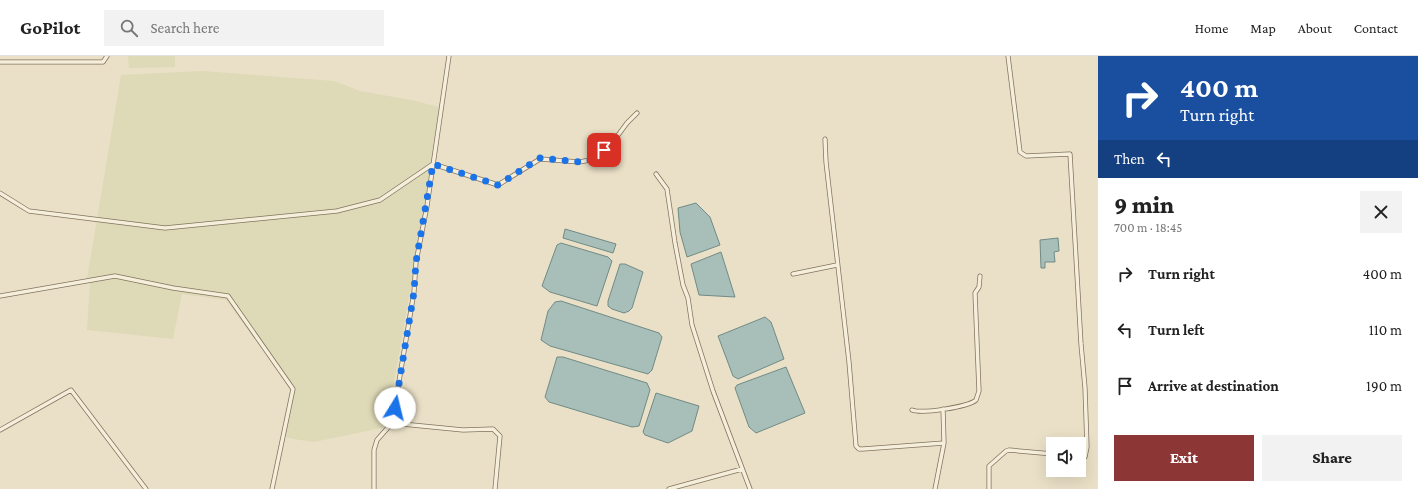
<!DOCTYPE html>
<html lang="en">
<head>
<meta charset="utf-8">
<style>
  :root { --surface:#fff; --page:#f2f2f2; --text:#222; --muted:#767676; --line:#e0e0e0; --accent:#8c3735 }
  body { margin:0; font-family:"Crimson Pro",serif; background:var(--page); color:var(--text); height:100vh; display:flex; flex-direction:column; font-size:15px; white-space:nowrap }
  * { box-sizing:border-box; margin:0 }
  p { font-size:13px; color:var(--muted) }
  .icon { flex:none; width:22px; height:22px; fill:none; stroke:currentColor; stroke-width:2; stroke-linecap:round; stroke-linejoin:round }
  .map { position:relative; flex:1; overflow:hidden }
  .side { display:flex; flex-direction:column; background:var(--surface); width:320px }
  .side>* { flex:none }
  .hud { background:#1a4fa0; color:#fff; overflow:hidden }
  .fabs { position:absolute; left:1046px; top:381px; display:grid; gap:8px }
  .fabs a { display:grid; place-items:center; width:40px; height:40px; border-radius:0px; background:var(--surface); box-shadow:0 4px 16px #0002; font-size:20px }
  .pin { position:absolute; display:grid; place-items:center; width:34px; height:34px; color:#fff; margin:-17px; border-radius:8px; box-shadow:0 2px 6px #0006 }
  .me { position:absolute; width:44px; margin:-22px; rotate:9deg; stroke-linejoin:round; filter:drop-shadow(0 0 3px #0008) }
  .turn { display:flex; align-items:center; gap:14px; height:84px; padding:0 16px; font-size:18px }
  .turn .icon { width:52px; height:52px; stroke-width:2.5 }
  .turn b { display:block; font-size:28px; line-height:34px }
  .then { display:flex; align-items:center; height:38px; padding:0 16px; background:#0003; gap:8px; font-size:15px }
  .round { display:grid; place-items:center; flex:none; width:42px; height:42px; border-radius:0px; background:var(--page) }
  .summary { display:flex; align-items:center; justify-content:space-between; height:68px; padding:0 16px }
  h1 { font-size:24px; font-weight:800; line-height:30px }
  .action { display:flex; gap:8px; margin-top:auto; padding:8px 16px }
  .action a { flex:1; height:46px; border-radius:0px; background:var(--accent); color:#fff; font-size:16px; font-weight:800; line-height:46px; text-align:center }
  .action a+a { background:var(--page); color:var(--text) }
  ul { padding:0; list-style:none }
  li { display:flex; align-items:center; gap:12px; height:56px; padding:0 16px }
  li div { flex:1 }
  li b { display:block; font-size:15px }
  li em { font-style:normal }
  header { display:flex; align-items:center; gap:24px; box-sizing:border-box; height:56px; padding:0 20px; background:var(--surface); border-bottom:1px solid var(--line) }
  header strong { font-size:19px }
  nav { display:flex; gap:22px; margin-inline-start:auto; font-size:14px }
  .search { width:280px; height:36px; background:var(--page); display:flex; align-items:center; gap:10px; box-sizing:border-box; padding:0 14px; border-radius:0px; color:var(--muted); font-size:15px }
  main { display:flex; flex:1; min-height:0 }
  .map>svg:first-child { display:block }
</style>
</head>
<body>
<header>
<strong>GoPilot</strong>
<div class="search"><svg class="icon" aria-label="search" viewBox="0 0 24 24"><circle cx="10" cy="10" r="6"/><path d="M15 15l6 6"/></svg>Search here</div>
<nav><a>Home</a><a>Map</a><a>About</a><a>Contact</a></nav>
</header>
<main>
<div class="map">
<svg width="1098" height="433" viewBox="0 0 1098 433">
  <rect width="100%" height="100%" fill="#eae0c7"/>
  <path fill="#ded9b6" d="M128,0H175V11L129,12Z
    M202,15L334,25L360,35L411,44L439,51L420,180L386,371L314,386L293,383L284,380L293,336L226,244L182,238L173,283L87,274L90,227L87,223L121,19Z"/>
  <path fill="#a8beb8" stroke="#708b85" d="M696,147L710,161L720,189L687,201L680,176L678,152Z
    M565,173L616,188L613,197L563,182Z
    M1058,182L1059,195L1054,196L1055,206H1045V212H1041L1040,184Z
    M561,187L608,201L612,205L597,250L550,236L542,230L557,189Z
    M721,196L735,241L699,239L691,208Z
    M620,208H625L643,216L632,252L629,255L624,257L612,253L608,250V245Z
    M561,245L659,277L662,281L652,314L648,318L550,290L541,284L548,255L555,246Z
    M765,261L771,266L784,303L738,323L733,320L718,280Z
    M557,301H563L647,327L650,334L639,370L632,371L549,346L545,341Z
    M786,311L805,357L756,377L749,371L735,332L737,329Z
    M656,337L699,350L692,375L668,387L645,379L643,376Z"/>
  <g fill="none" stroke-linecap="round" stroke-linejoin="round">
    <defs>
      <path id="minor" d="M1008,0L1020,96L1026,100L1070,98L1081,288L1085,332L1087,391L1085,401H1079
        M0,6H103L107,0
        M825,83L826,106L849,306L856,390L859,393H863L944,387
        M656,118L667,133L675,187L683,229L688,242L692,269L713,335L750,433
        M0,137L29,155L165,172L337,155L380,144L433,108L498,129L540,103L579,106L596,103L613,86L627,67L637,57
        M793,218L837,209
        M0,240L115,220L173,232L228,240L293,333L272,433
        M912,354C922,358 968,351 976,344L979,335L975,237L979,231L980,220
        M392,367L463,374L493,373L500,380L495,433
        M0,374L71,334L146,433
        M374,433V394L377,384L392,367L414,236L416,206L427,150L449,0
        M669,433L742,413
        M935,433L944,387L943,353
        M989,433V410L1006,395L1009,394L1053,398"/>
    </defs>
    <use href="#minor" stroke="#83735f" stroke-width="5"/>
    <use href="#minor" stroke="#f5eeda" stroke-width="3.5"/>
  </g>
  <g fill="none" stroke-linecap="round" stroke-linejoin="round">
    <path stroke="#1a73e8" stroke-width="7" stroke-dasharray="0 12.6" d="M395,352L414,236L416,206L433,108L498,129L540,102L579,106L596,103L604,94"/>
  </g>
</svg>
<div class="fabs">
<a><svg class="icon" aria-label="sound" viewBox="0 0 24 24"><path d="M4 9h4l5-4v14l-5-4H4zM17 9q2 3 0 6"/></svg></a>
</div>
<div class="pin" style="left:604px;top:94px;background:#d93025"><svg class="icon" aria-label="arrive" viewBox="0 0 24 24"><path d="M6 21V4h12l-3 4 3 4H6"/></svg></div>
<svg class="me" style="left:395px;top:352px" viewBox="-20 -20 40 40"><circle r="19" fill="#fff"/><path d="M0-13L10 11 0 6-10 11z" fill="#1a73e8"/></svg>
</div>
<section class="side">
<div class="hud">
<div class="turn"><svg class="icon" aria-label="right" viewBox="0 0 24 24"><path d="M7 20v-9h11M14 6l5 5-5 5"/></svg><div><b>400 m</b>Turn right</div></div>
<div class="then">Then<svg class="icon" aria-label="left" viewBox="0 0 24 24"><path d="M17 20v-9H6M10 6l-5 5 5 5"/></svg></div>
</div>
<div class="summary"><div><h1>9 min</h1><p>700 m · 18:45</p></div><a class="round"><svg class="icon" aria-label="close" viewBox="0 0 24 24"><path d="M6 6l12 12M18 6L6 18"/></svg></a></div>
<ul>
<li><svg class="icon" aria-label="right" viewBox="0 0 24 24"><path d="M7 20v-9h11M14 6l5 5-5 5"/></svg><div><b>Turn right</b></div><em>400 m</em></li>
<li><svg class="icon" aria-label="left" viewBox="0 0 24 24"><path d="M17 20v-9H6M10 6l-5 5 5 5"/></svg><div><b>Turn left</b></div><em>110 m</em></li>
<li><svg class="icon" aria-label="arrive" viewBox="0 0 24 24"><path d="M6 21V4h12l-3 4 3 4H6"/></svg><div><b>Arrive at destination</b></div><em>190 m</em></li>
</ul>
<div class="action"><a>Exit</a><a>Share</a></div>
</section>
</main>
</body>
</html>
